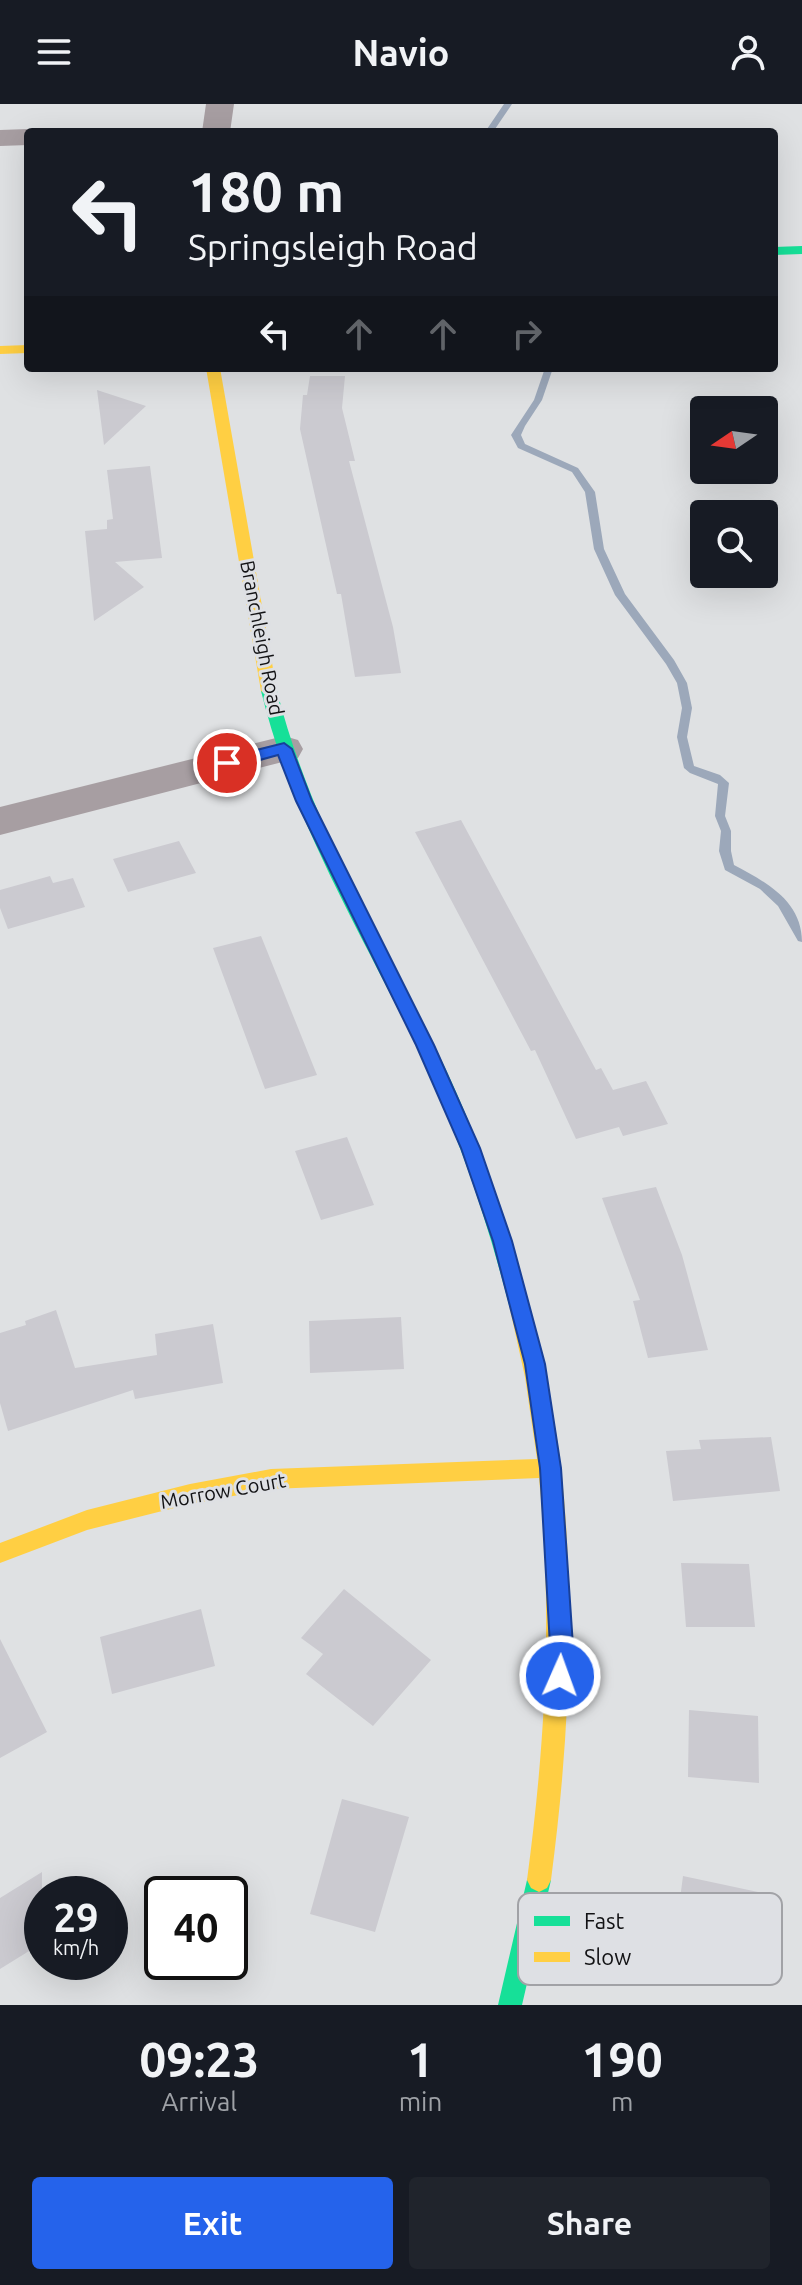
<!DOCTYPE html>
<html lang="en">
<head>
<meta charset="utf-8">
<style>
  :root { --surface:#171b24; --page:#20242c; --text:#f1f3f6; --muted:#9ea1a6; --accent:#2563eb }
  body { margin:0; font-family:Ubuntu,sans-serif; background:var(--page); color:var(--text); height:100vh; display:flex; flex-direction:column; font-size:30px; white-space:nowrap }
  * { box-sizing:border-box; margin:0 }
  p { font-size:26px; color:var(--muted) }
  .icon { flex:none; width:44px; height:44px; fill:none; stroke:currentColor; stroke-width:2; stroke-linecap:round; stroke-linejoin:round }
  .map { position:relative; height:1901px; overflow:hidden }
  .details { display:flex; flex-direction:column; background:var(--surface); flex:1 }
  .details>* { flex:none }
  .hud { position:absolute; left:24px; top:24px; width:754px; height:244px; border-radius:8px; box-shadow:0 8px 32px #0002; background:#171b24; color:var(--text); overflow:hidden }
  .needle { width:52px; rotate:257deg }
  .buttons { position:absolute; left:690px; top:292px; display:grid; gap:16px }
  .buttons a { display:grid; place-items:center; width:88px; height:88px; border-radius:8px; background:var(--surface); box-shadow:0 8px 32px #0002; font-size:40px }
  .speed { position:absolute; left:24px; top:1772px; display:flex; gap:16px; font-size:40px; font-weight:700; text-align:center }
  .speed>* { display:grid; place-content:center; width:104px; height:104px; border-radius:50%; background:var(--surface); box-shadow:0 8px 32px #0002; line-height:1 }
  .speed small { font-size:20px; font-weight:400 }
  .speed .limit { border:4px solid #111; border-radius:12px; background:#fff; color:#111 }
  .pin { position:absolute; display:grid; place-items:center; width:68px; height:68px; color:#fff; margin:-34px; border:4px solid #fff; border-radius:50%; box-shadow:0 2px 8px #0007 }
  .me { position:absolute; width:88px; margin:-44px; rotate:2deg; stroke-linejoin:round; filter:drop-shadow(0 0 6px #0008) }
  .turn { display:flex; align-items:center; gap:28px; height:168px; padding:0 32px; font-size:36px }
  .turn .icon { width:104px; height:104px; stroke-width:2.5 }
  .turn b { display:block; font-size:56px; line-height:68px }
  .lanes { display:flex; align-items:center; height:76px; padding:0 32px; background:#0003; justify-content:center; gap:40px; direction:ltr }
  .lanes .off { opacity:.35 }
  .eta { display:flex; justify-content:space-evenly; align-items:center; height:136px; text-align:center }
  .eta b { font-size:48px; font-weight:700; line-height:56px }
  .cta { display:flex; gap:16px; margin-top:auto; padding:16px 32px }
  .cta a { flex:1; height:92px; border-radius:8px; background:var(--accent); color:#fff; font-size:32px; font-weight:700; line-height:92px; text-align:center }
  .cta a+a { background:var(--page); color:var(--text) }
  header { display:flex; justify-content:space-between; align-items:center; height:104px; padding:0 32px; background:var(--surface); font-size:36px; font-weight:700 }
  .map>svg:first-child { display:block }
</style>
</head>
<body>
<header><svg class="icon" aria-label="menu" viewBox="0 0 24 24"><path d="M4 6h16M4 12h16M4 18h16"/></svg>Navio<svg class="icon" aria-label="person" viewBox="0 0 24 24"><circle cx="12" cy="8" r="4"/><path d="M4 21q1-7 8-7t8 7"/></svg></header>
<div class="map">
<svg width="802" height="1901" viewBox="0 0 802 1901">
  <rect width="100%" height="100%" fill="#dfe1e3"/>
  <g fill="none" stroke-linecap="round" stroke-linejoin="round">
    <path fill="#9ca8ba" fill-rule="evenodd" d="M504,0H512L493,28H485Z
      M545,264H553L542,296L525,322L521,331L525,340L578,364L595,388L604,445L625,490L674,556L687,579L692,604L687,633L694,662L720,671L729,679L725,712L731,727V747L734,761C766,778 802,797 802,838L798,837L778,802L760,785L725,766L719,747L721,727L715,712L718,680L690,669L684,664L677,633L682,604L677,579L666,560L615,491L594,445L585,388L572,368L518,344L511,331L534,296Z"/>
  </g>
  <path fill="#cbcad0" d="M310,272H345L342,304L355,357H349L393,523L401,569L355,573L341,490H337L300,325L303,291H307Z
    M97,286L146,302L104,341Z
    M150,362L162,454L115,458L144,483L94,517L85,427L107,425V416L113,415L107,366Z
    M461,716L596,966L601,964L613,986L646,977L668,1020L623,1032L619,1023L576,1035L535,946L531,947L415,728Z
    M179,737L196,769L128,788L113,755Z
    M50,772L53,779L73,774L85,803L8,825L0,804V786Z
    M261,832L317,971L265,985L213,844Z
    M347,1033L374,1101L321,1116L295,1047Z
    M656,1083L682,1151L708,1246L648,1254L633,1197L640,1196L602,1094Z
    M56,1206L75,1264L157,1251L155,1230L213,1220L223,1279L135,1295L133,1286L8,1327L0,1299V1229L26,1221L25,1217Z
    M401,1213L404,1265L310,1269L309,1217Z
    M771,1333L780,1387L673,1397L666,1347L701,1345L699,1336Z
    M681,1459L749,1460L755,1523H686Z
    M344,1485L431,1556L373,1622L306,1570L323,1550L301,1534Z
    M201,1505L215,1562L112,1590L100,1533Z
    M0,1535L47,1628L0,1654Z
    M689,1606L758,1612L759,1679L688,1673Z
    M342,1695L409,1713L375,1828L310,1810Z
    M42,1768V1839L0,1865V1794Z
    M683,1772L758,1788L748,1882L671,1864Z"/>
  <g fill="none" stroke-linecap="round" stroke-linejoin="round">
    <path fill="#a79ea2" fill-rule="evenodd" d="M206,0H234L230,28H202Z
      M28,25L39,28H28V41L0,42V26Z
      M284,632L298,636L303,645L298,654L0,731V703Z"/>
    <path fill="#16e098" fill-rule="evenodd" d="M802,142V150L774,151V143Z
      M269,582L277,587C311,720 375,822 435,943C476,1025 505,1112 529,1201L526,1207L519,1209L512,1207L509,1201C486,1112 457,1026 417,943C358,822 294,720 261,587Z
      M539,1764L547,1768L551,1776L522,1901H498L527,1776L531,1768Z"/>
    <path fill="#ffcf43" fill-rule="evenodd" d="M28,241V249L0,250V242Z
      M206,264H220L277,587L269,592L261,587Z
      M519,1193L526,1195L529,1201C541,1254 555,1309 561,1363C576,1499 569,1639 551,1776L547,1784L539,1788L531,1784L527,1776C545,1642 553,1509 539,1374L271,1385L190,1400L87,1426L0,1459V1439L87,1406L190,1380L271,1365L537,1355L525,1273L509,1201L512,1195Z"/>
  </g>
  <path fill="#2563eb" stroke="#184099" stroke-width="2" d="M284,639L292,645L312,697L434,941L480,1044L512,1137L545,1260L561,1364L573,1542L568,1580L560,1583L552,1580L548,1572L550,1542L540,1364L525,1260L493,1137L461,1044L416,941L296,697L278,651L227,665L219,659L221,655Z"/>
  <g text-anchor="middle" stroke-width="6" stroke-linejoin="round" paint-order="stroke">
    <g font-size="20" fill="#121214" stroke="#dee0e4">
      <text transform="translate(262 534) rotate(79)" y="7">Branchleigh Road</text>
      <text transform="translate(223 1387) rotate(-10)" y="7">Morrow Court</text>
    </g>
  </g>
  <rect x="518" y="1789" width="264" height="92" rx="12" fill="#dee0e4" stroke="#a1a2a6" stroke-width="2"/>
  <rect x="534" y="1812" width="36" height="10" fill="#16e098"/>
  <rect x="534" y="1848" width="36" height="10" fill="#ffcf43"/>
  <g font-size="22" fill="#121214">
    <text x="584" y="1825">Fast</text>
    <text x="584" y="1861">Slow</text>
  </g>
</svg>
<div class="buttons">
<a><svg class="needle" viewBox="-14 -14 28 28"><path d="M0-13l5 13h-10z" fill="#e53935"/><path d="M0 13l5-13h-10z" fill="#9ea1a6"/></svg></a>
<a><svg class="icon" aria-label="search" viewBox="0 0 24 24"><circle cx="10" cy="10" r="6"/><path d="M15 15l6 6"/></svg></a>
</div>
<div class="speed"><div>29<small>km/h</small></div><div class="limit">40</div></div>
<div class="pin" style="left:227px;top:659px;background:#d93025"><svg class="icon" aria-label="arrive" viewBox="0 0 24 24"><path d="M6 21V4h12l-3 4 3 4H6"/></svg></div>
<svg class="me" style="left:560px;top:1572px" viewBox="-20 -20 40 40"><circle r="17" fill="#2563eb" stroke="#fff" stroke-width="3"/><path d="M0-11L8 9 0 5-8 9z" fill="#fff"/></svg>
<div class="hud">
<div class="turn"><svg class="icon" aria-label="left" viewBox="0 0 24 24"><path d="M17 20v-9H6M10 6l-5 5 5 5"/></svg><div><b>180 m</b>Springsleigh Road</div></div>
<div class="lanes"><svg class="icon" aria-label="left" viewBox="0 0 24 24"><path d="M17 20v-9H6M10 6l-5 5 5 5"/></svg><svg class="icon off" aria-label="ahead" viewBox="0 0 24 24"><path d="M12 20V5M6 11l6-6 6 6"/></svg><svg class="icon off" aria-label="ahead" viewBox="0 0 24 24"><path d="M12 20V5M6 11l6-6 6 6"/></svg><svg class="icon off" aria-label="right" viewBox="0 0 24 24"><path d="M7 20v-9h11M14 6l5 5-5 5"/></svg></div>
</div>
</div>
<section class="details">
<div class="eta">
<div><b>09:23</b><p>Arrival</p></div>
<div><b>1</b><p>min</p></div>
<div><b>190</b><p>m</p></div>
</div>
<div class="cta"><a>Exit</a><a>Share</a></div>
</section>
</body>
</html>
